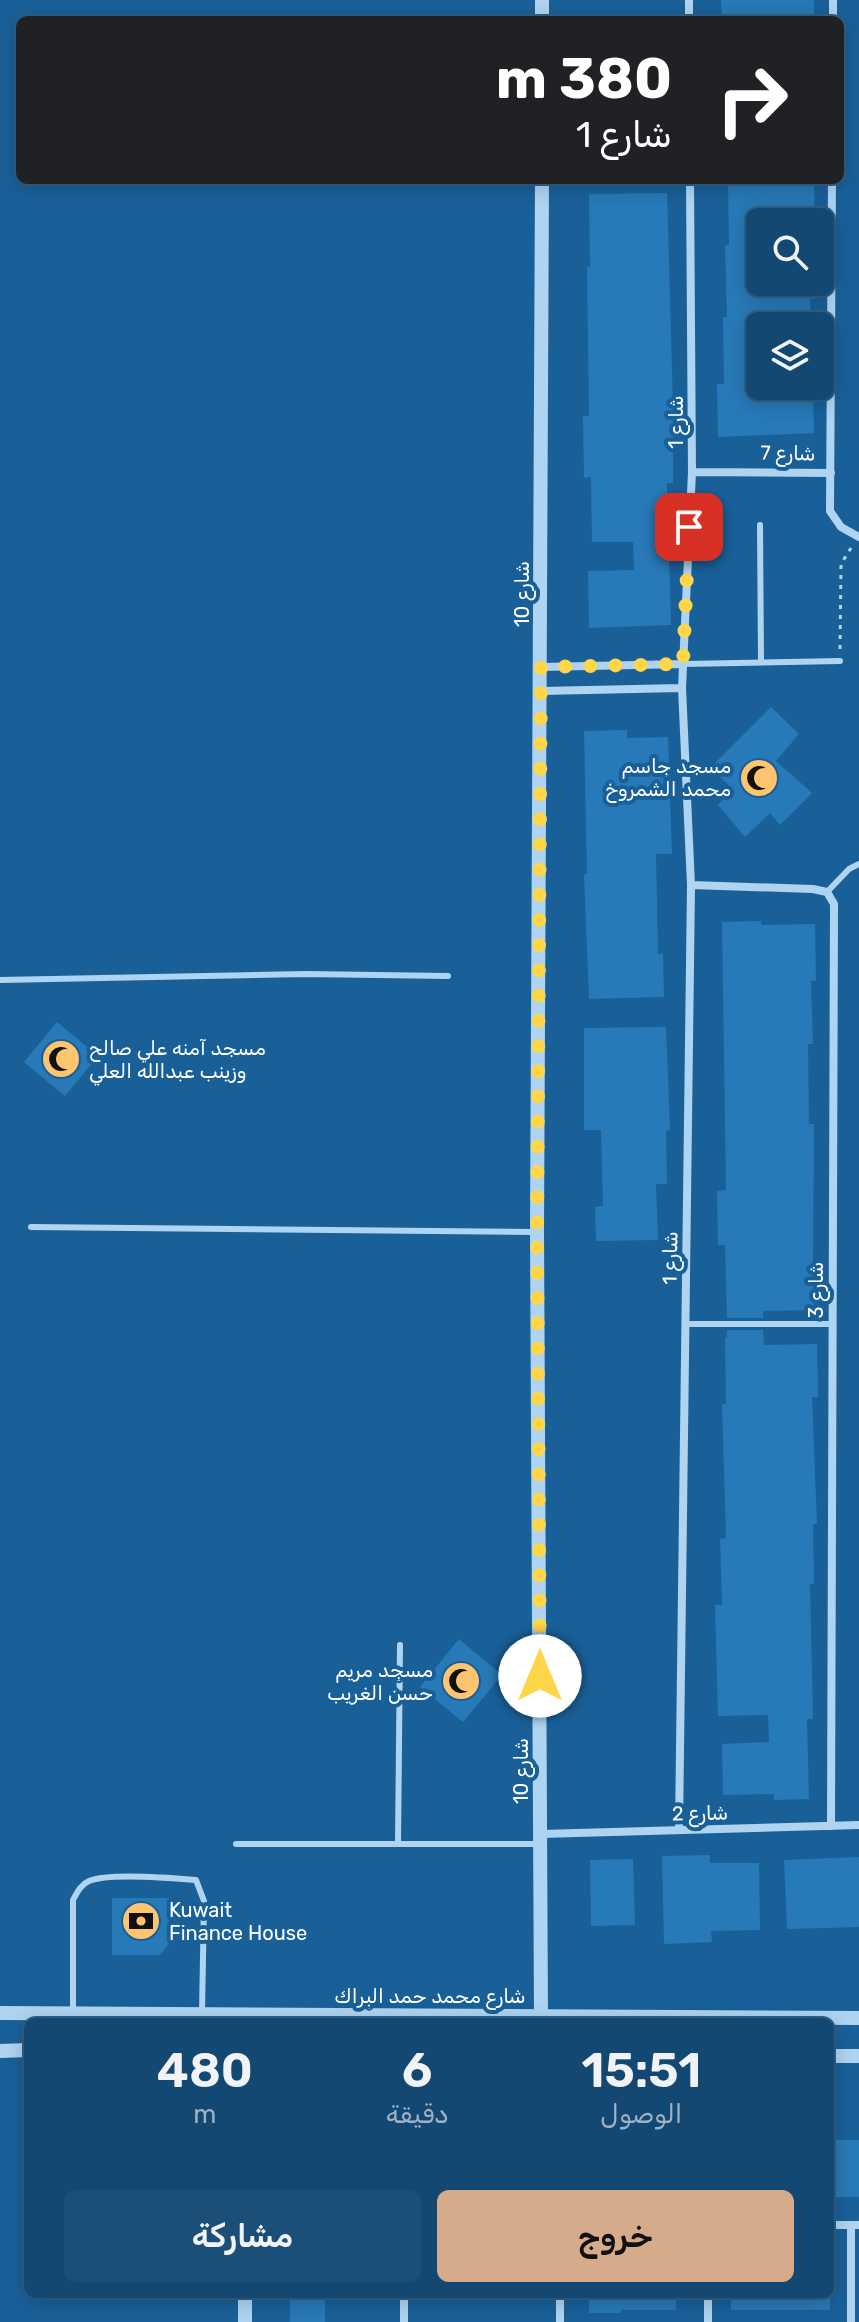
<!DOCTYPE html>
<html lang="ar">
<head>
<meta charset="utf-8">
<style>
  :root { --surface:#134873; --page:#1c4f78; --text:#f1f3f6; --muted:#9db2c4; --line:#326085; --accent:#d6ab8b }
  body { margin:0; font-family:Rubik,Vazirmatn,sans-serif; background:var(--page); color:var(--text); direction:rtl; height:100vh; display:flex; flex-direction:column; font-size:30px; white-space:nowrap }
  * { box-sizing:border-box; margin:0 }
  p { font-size:26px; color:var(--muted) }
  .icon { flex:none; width:44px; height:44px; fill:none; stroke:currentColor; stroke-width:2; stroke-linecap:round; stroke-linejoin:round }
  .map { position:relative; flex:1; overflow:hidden; direction:ltr }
  .panel { position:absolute; left:24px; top:2018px; width:810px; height:280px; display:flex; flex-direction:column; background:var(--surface); border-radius:12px; box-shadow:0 4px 20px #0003,0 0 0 2px var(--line); direction:rtl }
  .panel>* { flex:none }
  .top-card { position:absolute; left:16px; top:16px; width:828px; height:168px; border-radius:12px; box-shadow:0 4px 20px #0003,0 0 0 2px var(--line); direction:rtl; background:#202124; color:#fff; overflow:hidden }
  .buttons { position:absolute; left:746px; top:208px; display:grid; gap:16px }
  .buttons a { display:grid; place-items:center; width:88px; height:88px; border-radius:12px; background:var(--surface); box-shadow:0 4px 20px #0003,0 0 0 2px var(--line); font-size:40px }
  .pin { position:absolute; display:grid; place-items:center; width:68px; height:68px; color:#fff; margin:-34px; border-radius:16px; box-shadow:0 4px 12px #0006 }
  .me { position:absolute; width:88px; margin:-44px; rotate:0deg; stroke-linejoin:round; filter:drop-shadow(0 0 6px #0008) }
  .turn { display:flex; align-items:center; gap:28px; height:168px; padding:0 40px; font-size:36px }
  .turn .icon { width:104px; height:104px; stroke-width:2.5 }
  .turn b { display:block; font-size:56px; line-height:68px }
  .eta { display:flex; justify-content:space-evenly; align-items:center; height:136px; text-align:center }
  .eta b { font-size:48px; font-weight:600; line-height:56px }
  .button { display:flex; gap:16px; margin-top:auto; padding:16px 40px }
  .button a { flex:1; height:92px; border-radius:12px; background:var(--accent); color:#111; font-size:32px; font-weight:600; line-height:92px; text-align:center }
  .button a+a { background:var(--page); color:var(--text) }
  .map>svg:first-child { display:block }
</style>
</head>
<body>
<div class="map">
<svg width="859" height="2322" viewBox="0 0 859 2322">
  <rect width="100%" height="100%" fill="#196099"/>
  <path fill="#2879b7" d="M721,0H814V20H722Z
    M814,182L815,222H760V282H814L815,299H810L811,326H760V386H813L814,433L718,437L717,384H724L723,317H727L725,245H729L728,184Z
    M667,193L673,405V483H667L671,625L589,628L588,571L634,570L633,542H592L591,477L584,478L583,416H589L587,267H590L589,194Z
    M771,707L799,734L776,761L812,793L780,825L770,813L745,837L718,805L733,789L710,768Z
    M627,730V738L668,737L672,854H656L658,954L663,953L664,997L589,999L584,874H587L584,731Z
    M761,921V925L815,924L816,981H811L813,1044H808L809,1124H814L813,1265H817L818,1310L763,1311V1318H727L725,1245H718L717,1191L726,1190L722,922Z
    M57,1022L98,1056L65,1096L24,1062Z
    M666,1027L670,1130L666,1131L667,1184H656L658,1240L596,1241L595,1207L603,1206L601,1130H584V1028Z
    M727,1330H763L764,1345L817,1344L818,1397H812L817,1524H813L814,1584H810L813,1719H807L809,1799L774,1800V1794L723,1795L722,1744L769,1742L768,1715L718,1716L715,1605H722L720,1539L726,1538L722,1404H726L725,1338L727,1337Z
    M459,1639L502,1675L463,1722L420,1687Z
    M710,1855V1863H759L760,1930L711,1931L712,1942L664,1944L662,1856Z
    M859,1857V1927L787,1929L784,1860Z
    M633,1859L635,1925L591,1926L590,1860Z
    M112,1898H169V1944L160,1955H112Z
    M830,2140H859V2197H830Z
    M290,2294H325V2322H290Z
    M589,2294H676V2310H621V2313H589Z
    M731,2294H830V2310H731Z"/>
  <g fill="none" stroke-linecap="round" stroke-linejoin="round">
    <path stroke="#aed4f1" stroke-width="3" stroke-dasharray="4 6" stroke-linecap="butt" d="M840,649L841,564L851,548"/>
    <path stroke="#aed4f1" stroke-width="6" d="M760,525L761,661
      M683,664L840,661
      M827,892L849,869L859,864
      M0,980L306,974L448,976
      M31,1227L537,1232
      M686,1324H832
      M236,1844H541
      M398,1844L400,1645
      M73,2013V1900C77,1893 80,1885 89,1881C108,1873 173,1878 196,1880L204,1901L202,2013"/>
    <path stroke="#aed4f1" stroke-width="8" d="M689,0V20
      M833,20V0
      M832,180L830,511L841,527L859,537
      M692,472L831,473
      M541,667L683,664
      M540,691L682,688
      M691,885L813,889L827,892L834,904L831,1826
      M679,1829L691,885L682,688L692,472L690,180
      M541,1834L859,1825
      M830,2225H859
      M851,2225V2322
      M404,2294V2322
      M560,2322V2294
      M708,2322V2294"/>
    <path stroke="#aed4f1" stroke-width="14" d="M542,20V0
      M0,2013L859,2018
      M541,2017L537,1232L542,180
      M0,2051L28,2050
      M830,2056H859
      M245,2294V2322"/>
  </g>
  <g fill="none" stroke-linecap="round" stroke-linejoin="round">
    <path stroke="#ffd54a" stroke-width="14" stroke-dasharray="0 25.2" d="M540,1676L537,1232L541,667L683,664L689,527"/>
  </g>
  <defs>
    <symbol id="mosque-disc" viewBox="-11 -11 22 22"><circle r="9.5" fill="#ffc46e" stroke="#196099"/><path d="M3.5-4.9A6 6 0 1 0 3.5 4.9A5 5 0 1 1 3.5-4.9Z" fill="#111"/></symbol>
    <symbol id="bank-disc" viewBox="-11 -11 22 22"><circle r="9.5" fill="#ffc46e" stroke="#196099"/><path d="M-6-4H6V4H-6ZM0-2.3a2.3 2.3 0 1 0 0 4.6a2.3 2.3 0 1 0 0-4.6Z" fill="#111"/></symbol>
  </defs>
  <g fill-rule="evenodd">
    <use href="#mosque-disc" x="737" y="756" width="44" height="44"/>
    <use href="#mosque-disc" x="39" y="1037" width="44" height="44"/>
    <use href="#mosque-disc" x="439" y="1659" width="44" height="44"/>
    <use href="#bank-disc" x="119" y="1899" width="44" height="44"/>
  </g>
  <g text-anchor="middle" stroke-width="8" stroke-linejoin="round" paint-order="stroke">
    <g font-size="20" fill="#fff" stroke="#196099">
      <text transform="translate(676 422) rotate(-90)" y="7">شارع 1</text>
      <text transform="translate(788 453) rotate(1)" y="7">شارع 7</text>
      <text transform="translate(522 594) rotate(-90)" y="7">شارع 10</text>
      <text transform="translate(670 1258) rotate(-89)" y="7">شارع 1</text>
      <text transform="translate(816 1290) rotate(-90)" y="7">شارع 3</text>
      <text transform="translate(521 1771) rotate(-90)" y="7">شارع 10</text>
      <text transform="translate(700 1813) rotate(-1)" y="7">شارع 2</text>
      <text x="430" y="2003">شارع محمد حمد البراك</text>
    </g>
    <g font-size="20" fill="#fff" stroke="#196099" text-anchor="end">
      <text x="731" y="773">مسجد جاسم<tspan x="731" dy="23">محمد الشمروخ</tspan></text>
      <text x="89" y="1055" text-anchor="start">مسجد آمنه علي صالح<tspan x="89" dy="23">وزينب عبدالله العلي</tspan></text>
      <text x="433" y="1677">مسجد مريم<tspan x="433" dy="23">حسن الغريب</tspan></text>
      <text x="169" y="1917" text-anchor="start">Kuwait<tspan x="169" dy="23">Finance House</tspan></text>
    </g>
  </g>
</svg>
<div class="buttons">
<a><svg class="icon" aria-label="search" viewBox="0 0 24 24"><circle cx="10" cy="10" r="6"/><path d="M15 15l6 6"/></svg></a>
<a><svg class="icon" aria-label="layers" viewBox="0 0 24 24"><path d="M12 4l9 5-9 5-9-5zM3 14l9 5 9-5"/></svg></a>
</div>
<div class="pin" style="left:689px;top:527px;background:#d93025"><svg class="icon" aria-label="arrive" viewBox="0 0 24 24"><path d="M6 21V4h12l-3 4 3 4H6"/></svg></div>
<svg class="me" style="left:540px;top:1676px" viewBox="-20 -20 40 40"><circle r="19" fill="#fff"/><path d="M0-13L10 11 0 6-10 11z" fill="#ffd54a"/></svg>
<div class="top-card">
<div class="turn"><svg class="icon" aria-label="right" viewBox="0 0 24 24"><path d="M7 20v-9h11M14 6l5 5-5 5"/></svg><div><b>380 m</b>شارع 1</div></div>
</div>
<section class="panel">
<div class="eta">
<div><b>15:51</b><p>الوصول</p></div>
<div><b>6</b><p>دقيقة</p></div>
<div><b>480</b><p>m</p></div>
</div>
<div class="button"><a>خروج</a><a>مشاركة</a></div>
</section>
</div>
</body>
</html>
